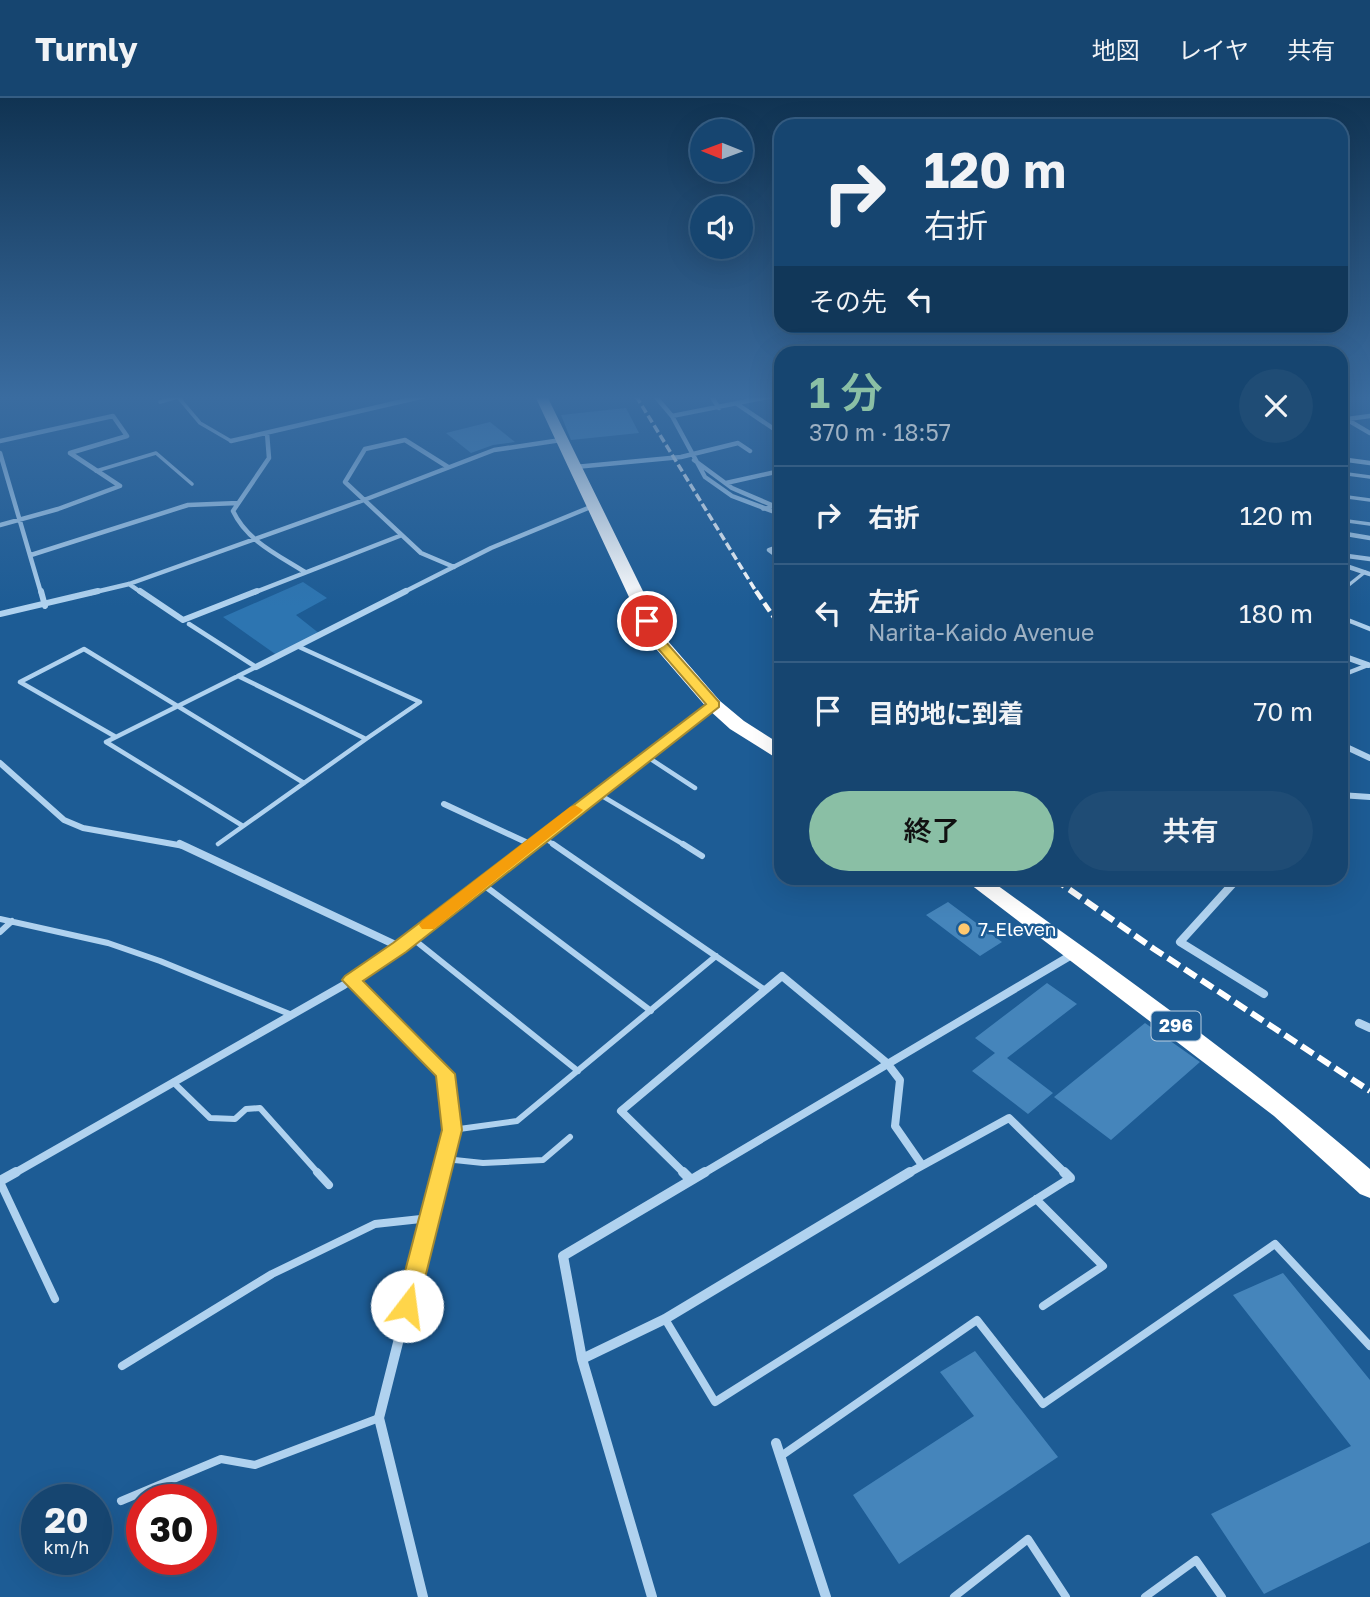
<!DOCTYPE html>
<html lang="ja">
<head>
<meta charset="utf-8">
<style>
  :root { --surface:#164570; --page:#1f4c75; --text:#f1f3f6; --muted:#9eb1c3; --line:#355d83; --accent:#8abfa5 }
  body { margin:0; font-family:"Golos Text","Noto Sans JP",sans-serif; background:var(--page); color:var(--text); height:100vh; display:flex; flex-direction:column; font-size:26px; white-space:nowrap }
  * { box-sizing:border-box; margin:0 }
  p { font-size:23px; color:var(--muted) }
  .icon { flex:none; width:38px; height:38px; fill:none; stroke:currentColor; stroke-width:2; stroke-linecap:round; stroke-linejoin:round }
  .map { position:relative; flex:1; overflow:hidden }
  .panel { position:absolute; left:774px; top:248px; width:574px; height:539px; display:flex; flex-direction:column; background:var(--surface); border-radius:21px; box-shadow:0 7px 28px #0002,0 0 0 2px var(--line) }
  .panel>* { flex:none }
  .banner { position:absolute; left:774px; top:21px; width:574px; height:214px; border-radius:21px; box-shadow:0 7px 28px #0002,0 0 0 2px var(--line); background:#164570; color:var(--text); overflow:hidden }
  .needle { width:46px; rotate:271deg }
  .tools { position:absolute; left:690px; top:21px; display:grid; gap:14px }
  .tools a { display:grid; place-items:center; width:63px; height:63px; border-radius:50%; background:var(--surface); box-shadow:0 7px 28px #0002,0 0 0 2px var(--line); font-size:35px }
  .speed { position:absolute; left:21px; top:1386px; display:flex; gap:14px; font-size:35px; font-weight:700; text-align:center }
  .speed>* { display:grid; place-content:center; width:91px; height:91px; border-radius:50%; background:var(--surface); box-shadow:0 7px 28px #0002,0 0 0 2px var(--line); line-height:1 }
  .speed small { font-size:18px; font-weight:400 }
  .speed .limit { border:10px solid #d22; background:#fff; color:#111 }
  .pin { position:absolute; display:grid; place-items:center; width:60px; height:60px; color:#fff; margin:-30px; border:4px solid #fff; border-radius:50%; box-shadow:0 2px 7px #0007 }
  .me { position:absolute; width:77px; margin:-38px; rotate:15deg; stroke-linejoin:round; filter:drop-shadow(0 0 5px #0008) }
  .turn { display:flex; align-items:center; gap:24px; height:147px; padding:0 35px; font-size:32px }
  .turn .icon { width:91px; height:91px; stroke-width:2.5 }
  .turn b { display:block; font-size:49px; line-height:60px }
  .then { display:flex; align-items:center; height:66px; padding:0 35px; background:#0003; gap:14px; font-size:26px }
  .round { display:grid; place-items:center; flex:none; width:74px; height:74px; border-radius:37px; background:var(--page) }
  .summary { display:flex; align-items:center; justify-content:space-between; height:119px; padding:0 35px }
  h1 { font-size:42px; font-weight:600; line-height:52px; color:var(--accent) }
  .primary-button { display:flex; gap:14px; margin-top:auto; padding:14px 35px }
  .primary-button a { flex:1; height:80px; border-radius:42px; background:var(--accent); color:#111; font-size:28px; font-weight:600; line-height:80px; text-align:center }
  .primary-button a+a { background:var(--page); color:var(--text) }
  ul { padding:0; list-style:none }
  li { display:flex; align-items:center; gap:21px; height:98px; padding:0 35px; border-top:2px solid var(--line) }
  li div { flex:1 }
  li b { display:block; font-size:26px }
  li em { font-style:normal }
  header { display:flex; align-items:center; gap:42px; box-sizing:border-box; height:98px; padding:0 35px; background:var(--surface); border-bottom:2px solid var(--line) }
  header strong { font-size:33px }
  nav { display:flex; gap:38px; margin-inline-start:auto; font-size:24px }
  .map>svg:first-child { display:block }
</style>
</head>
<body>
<header>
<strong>Turnly</strong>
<nav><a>地図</a><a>レイヤ</a><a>共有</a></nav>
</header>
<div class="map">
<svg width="1370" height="1499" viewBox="0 0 1370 1499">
  <rect width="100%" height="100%" fill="#1d5c95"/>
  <path fill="#2d75b1" d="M303,484L327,500L296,517L320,536L278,558L223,519Z"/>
  <path fill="#4585bb" d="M626,310L639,335L571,342L561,317Z
    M490,324L515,344L493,347L471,355L446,335Z
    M948,804L1002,844L980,858L926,817Z
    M1047,885L1077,906L1007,960L1053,995L1028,1016L972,973L995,955L975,940Z
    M1145,925L1200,964L1111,1042L1054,999Z
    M1283,1175L1370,1282V1444L1264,1496L1211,1416L1351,1348L1233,1197Z
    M975,1253L1058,1359L899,1466L853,1397L974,1318L940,1274Z"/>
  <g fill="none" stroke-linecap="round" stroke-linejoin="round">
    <path stroke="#b0d2ef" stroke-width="3.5" d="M160,304L178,299L200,325L231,343
      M96,373L156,355L192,386
      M1340,375L1370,379
      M1340,398L1370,402
      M763,411L780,406
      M1340,422L1370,426
      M1340,494L1365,474"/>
    <path stroke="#b0d2ef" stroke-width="4.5" d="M1340,519L1370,531
      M189,526L256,569L106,644L243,728
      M297,548L420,604L366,641
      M1340,578L1368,567
      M116,639L20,584L84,551L304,685
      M646,658L695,690
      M597,695L686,748
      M541,738L556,748
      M218,746L366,641L238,578"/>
    <path stroke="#b0d2ef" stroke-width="6" d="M553,746L765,892
      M683,746L702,758
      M481,785L651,913
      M0,821L108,845L160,863L292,917
      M0,834L12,823
      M412,840L578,973
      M173,984L210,1020L235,1021L246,1011L260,1010L319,1076
      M452,1032L517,1023L716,858
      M445,1061L483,1065L543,1062L570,1039"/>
    <path stroke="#b0d2ef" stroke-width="8" d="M317,1074L329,1087
      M0,1084L55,1201
      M1036,1101L1103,1168L1043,1208
      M665,1221L715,1304L1070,1080
      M122,1268L272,1176L375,1126L430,1120
      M781,1358L977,1222L1043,1306L1275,1146L1370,1248
      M121,1403L221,1361L255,1367L379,1320
      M954,1499L1028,1441L1066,1499
      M1145,1499L1196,1462L1222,1499"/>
    <path stroke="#b0d2ef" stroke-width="4.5" d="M655,298L672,318L705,379L732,398L780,416
      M711,298L719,310
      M737,306L780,335
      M672,318L773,298
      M1346,321L1370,335
      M1340,322L1370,318
      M267,335L269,360L233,413C247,443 278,457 305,474
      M0,343L113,318L127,338L70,355L120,388L58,411L0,427
      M231,343L425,298
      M0,355L41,495
      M1340,361L1370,365
      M694,362L732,390L774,408
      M448,369L405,342L365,351L345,384L421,455L454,469
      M575,369L681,359L738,345L750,353
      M726,385L780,373
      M1340,435L1370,440
      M780,448L769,452L780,460
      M31,457L188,407L238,405
      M1340,457L1370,461
      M1340,466L1370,476
      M129,486L142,495
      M91,495L129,486L364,402L494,352L561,342
      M253,495L402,437
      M402,495L491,450L593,408"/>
    <path stroke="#b0d2ef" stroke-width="6" d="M41,493L45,508
      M140,493L183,522L257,493
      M0,516L98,493
      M1340,557L1368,567
      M256,569L406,493
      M1340,646L1370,660
      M0,665L64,722L83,730L184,748
      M1340,697L1370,699
      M444,706L530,746
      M530,748L713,607"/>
    <path stroke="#b0d2ef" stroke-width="8" d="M180,746L400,849
      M1238,780L1180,844L1264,896
      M351,882L445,976L452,1032L441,1076
      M1359,925L1370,930
      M13,1076L344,887L400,849L533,746
      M685,1076L621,1013L782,878L887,965L900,982L895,1028L922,1067
      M702,1076L1075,855
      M907,1076L1009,1020L1066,1076"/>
    <path stroke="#b0d2ef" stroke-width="10" d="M683,1074L691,1082
      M1064,1074L1070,1080
      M0,1083L16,1074
      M582,1261L665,1221L910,1074
      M776,1345L826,1499
      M423,1499L379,1320L441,1074
      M652,1499L582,1261L563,1158L705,1074"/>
    <path fill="#fff" fill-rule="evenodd" d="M535,298H547L667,542L720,603L744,623L780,646V660L773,658L730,631L708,611L650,544Z
      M962,780H987C1118,874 1249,966 1370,1071V1100L1360,1096L1274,1018Z"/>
    <path stroke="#fff" stroke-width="3.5" stroke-dasharray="8 3.5" stroke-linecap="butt" d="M636,298L757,495"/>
    <path stroke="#fff" stroke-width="4.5" stroke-dasharray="10 4.5" stroke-linecap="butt" d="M756,493L780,528"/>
    <path stroke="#fff" stroke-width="6" stroke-dasharray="14 6" stroke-linecap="butt" d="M1053,780L1154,851L1370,993"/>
  </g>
  <linearGradient id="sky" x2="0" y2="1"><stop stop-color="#103352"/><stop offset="0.59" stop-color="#3a6ca0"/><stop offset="1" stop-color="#3a6ca0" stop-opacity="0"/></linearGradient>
  <rect width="1370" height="508" fill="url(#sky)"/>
  <path fill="#ffd54a" stroke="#a68a30" stroke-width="2" d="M647,519L652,520L664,542L719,604V609L406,854L363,883L455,976L462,1032L418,1208L415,1215L407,1218L399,1215L396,1208L442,1032L436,978L342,882L345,878L393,845L706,606L654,546L641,523Z"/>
  <path fill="#f59e0b" d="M575,707L583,712L580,715L434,831H422L419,827L422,823L570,709Z"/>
  <circle fill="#fec86f" stroke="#1d5c95" stroke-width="2.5" cx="964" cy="831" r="7"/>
  <g text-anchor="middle" stroke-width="5" stroke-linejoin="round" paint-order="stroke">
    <rect fill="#1d5c95" stroke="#bbcedf" stroke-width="2" x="1151.5" y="913.5" width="49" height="29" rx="5"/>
    <g font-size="18" font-weight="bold" fill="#fff">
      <text x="1176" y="934">296</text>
    </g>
    <g font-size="19" fill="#fff" stroke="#1d5c95" text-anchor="start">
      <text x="978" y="838">7-Eleven</text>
    </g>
  </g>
</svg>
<div class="tools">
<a><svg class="needle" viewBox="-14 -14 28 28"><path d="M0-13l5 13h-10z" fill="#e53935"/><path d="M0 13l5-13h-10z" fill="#9eb1c3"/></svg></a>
<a><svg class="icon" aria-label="sound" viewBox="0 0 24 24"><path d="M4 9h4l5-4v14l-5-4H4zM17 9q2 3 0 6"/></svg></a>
</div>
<div class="speed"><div>20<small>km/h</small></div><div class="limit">30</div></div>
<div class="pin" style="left:647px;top:523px;background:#d93025"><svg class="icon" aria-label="arrive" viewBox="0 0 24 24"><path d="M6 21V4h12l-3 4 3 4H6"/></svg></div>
<svg class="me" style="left:407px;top:1208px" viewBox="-20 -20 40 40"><circle r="19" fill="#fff"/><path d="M0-13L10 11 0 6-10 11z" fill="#ffd54a"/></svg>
<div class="banner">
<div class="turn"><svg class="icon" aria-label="right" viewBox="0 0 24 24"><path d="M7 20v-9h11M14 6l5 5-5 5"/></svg><div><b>120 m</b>右折</div></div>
<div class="then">その先<svg class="icon" aria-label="left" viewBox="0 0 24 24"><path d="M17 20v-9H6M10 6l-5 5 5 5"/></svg></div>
</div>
<section class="panel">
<div class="summary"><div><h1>1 分</h1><p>370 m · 18:57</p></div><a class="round"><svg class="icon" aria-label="close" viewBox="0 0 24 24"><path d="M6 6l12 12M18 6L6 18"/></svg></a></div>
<ul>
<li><svg class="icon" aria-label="right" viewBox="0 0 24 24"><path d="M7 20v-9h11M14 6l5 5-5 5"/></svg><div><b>右折</b></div><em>120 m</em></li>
<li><svg class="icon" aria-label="left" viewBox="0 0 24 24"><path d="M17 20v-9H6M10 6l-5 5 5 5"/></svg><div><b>左折</b><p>Narita-Kaido Avenue</p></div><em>180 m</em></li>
<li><svg class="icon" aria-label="arrive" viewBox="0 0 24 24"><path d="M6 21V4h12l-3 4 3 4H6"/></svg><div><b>目的地に到着</b></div><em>70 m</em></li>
</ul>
<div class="primary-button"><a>終了</a><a>共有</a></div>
</section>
</div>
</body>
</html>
